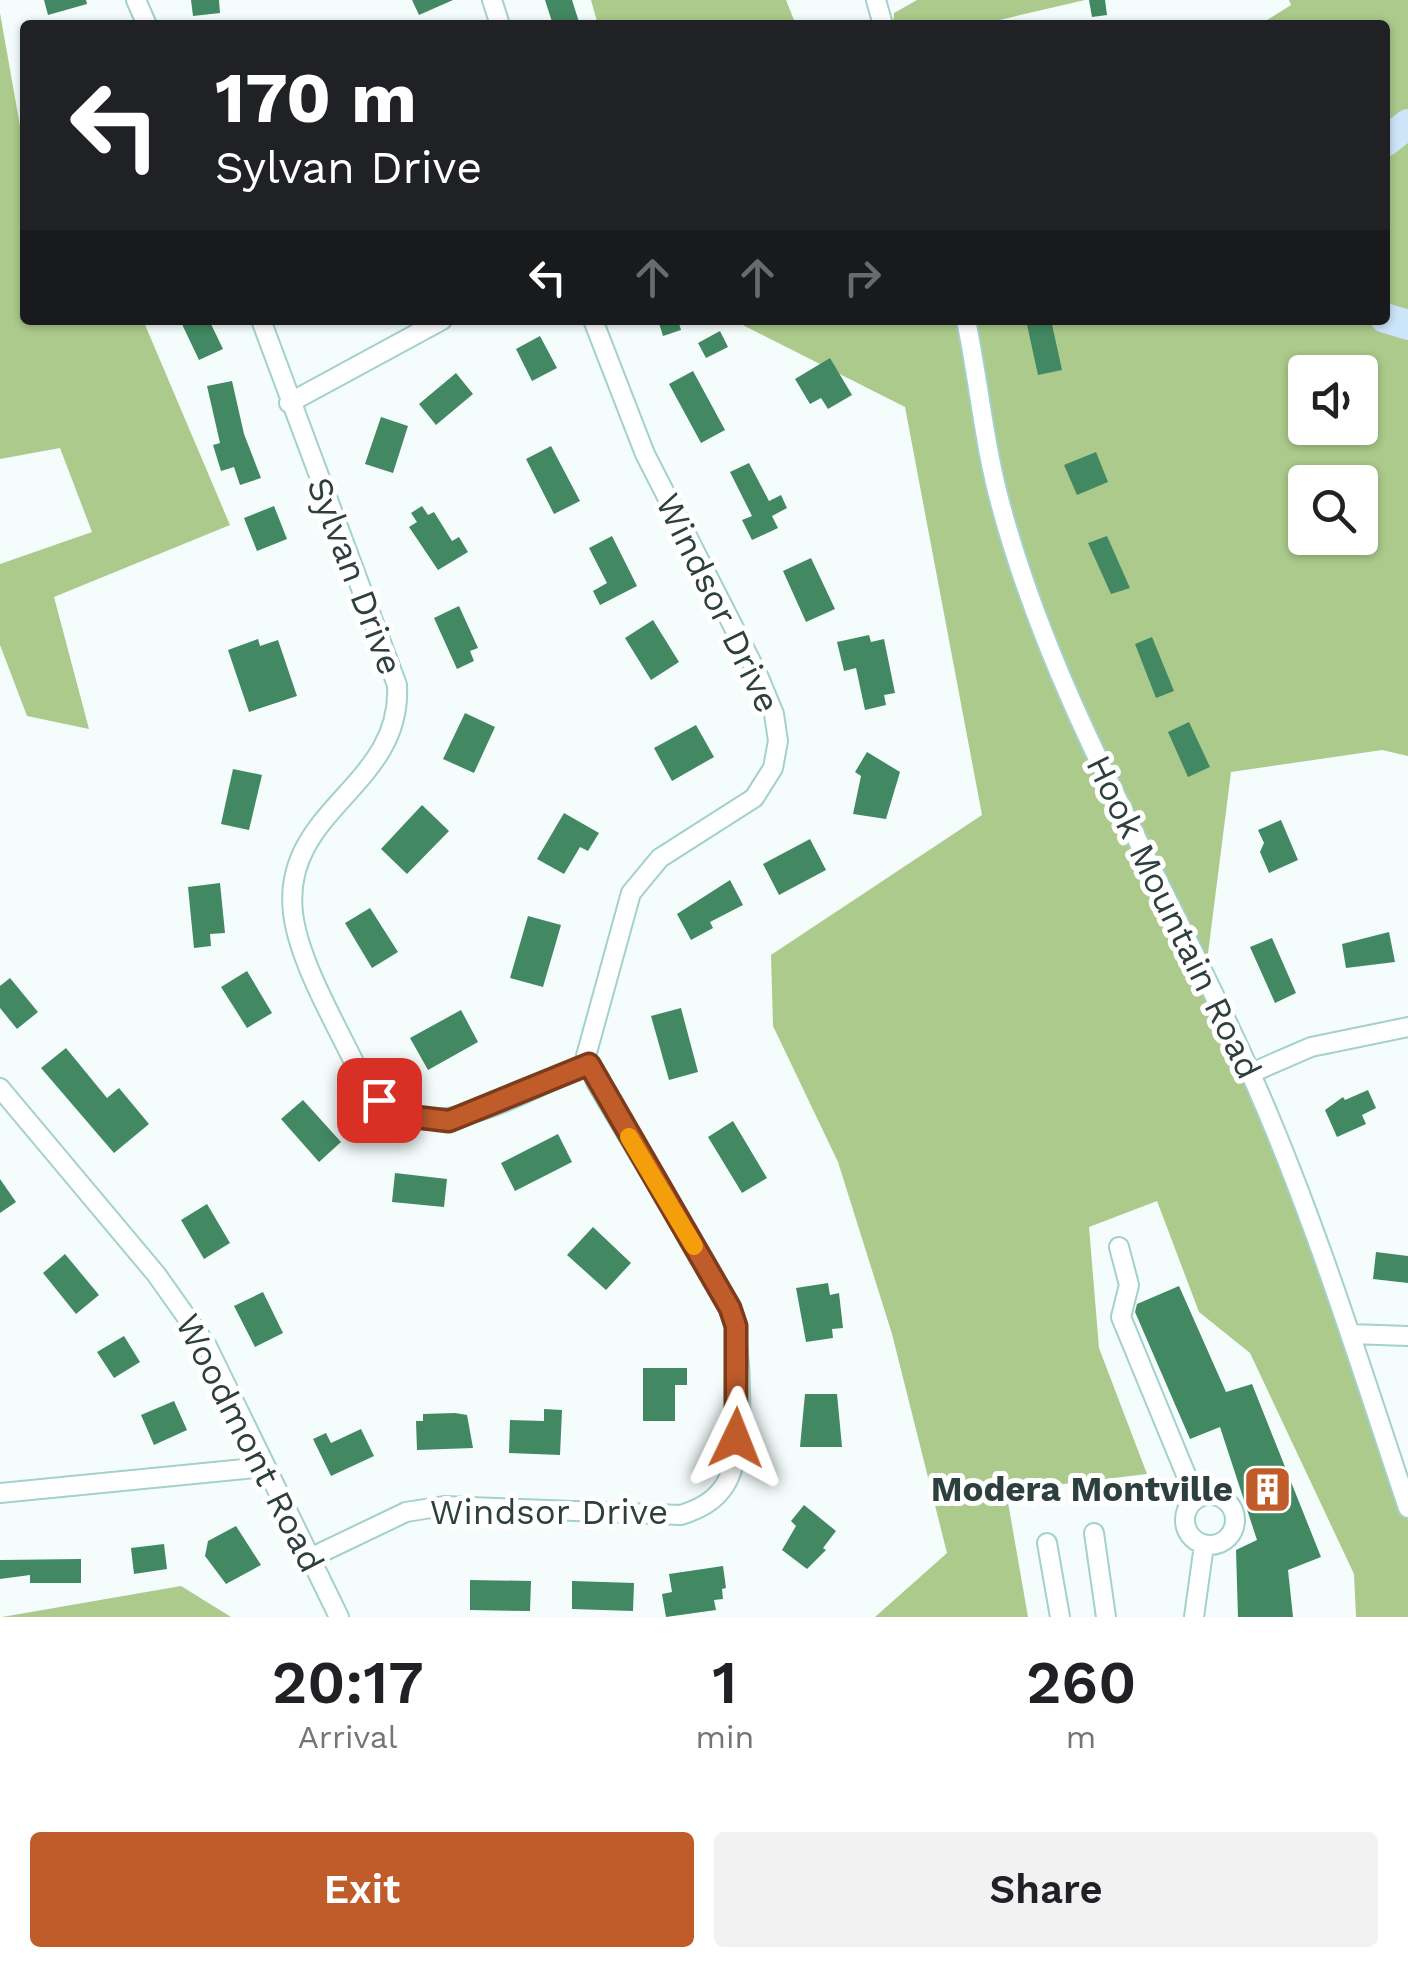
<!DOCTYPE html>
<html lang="en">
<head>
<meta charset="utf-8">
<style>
  :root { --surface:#fff; --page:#f2f2f2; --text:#202124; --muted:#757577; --accent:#c05b2a }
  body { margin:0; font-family:"Work Sans",sans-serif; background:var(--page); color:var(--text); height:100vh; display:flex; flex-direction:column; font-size:38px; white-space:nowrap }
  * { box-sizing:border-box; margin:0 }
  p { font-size:32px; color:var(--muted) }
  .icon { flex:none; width:55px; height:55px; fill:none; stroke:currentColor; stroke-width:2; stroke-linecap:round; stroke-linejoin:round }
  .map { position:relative; height:1617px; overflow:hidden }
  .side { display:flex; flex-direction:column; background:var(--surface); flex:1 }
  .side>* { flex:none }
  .guide { position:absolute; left:20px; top:20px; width:1370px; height:305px; border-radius:10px; box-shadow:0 2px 8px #0004; background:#202124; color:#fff; overflow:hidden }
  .buttons { position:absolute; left:1288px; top:355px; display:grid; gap:20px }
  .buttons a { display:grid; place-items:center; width:90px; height:90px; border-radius:10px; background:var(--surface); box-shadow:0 2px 8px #0004; font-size:50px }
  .pin { position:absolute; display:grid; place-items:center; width:85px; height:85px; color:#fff; margin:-42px; border-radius:20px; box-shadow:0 5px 15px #0006 }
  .me { position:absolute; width:110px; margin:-55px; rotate:2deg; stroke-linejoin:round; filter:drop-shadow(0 0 8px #0008) }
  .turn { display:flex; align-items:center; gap:35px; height:210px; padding:0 30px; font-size:45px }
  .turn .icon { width:130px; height:130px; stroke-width:2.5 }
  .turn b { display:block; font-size:70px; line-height:85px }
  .lanes { display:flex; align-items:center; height:95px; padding:0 30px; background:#0003; justify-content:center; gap:50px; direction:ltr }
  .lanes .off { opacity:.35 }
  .eta { display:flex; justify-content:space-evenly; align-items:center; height:170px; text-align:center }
  .eta b { font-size:60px; font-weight:600; line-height:70px }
  .action { display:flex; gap:20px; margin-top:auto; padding:20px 30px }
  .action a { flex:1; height:115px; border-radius:10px; background:var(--accent); color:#fff; font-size:40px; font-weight:600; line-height:115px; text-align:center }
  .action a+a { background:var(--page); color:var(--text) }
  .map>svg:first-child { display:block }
</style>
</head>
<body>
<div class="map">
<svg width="1408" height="1617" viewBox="0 0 1408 1617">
  <rect width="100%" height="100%" fill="#f4fdfc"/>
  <path fill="#abca8b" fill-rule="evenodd" d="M591,0H786L796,25H598Z
    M917,0H1085L978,25H893L894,13Z
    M1289,0H1408V756L1382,750L1231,772L1204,985L1306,1206L1408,1503V1617H1356L1354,1574L1250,1353L1199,1312L1157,1201L1089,1227L1099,1348L1147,1474L1006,1491L1028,1617H875L947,1553L892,1334L838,1162L773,1026L771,955L982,815L905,407L733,320H1385V25H1259L1291,5ZM1305,372H1360V428H1305ZM1305,482H1360V538H1305Z
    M0,13L20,126L25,130V320H143L230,525L54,597L89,729L27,716L0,645V564L92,532L60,448L0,459Z
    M181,1586L231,1617H2Z"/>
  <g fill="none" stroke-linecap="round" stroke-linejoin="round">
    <path stroke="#cde5f9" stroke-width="30" d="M1385,142L1408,124
      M1385,318L1408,325"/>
  </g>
  <path fill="#428862" d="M44,0H86L87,4L48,15Z
    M191,0H219L220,13L193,16Z
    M412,0H453L419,15Z
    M545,0H572L580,25H553Z
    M1089,0H1105L1107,15L1092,17Z
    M180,320H209L223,349L199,360Z
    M658,320H678L681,330L663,336Z
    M1026,320H1051L1062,370L1038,375Z
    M720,331L728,347L706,358L698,343Z
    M540,336L557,368L532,381L516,349Z
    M830,358L852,395L828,409L821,398L810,404L795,379Z
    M693,371L725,430L701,443L669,384Z
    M456,373L473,394L436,425L419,404Z
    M232,381L244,434L261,478L240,485L234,467L221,471L213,445L220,443L207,386Z
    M381,417L408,426L393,473L365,464Z
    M551,446L580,501L554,514L526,459Z
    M1096,452L1108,482L1077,495L1064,465Z
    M749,463L769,501L781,495L787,508L772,516L778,528L752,540L742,520L752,516L730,472Z
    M274,506L287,539L257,551L244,518Z
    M422,506L428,515L434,512L452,541L459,537L468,552L438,570L409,527L417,522L411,513Z
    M612,536L637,586L600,605L593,591L607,583L589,548Z
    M1107,536L1130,588L1111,594L1088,543Z
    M811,558L835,609L806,622L783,571Z
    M459,606L478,648L470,651L474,661L457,669L434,618Z
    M653,620L679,662L651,680L625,638Z
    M869,635L871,642L884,639L895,693L884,695L886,705L865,710L856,668L844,671L837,642Z
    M1152,637L1174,691L1156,698L1135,644Z
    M258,639L260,646L278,640L297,696L249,712L228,650Z
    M465,713L495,727L474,773L443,759Z
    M1189,722L1210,767L1188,777L1168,732Z
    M696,725L714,757L672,781L654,748Z
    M867,752L900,772L886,819L853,814L861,776L855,772Z
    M233,769L262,775L249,830L221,824Z
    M422,805L449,831L407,874L381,849Z
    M564,813L599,833L588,851L580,847L564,874L537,859Z
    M1281,820L1298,860L1269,873L1260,852L1264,843L1258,830Z
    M810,839L826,870L779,895L763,864Z
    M730,880L743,905L710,922L713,928L691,940L677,914Z
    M220,883L225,933L210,934L211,946L194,948L188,887Z
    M370,908L398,952L372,968L345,923Z
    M528,916L561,925L543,987L510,978Z
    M1389,932L1395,962L1346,968L1342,944Z
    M1272,938L1296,993L1275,1003L1250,947Z
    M247,971L272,1013L247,1028L221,987Z
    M10,978L38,1012L17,1029L0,1008V986Z
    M681,1008L698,1072L669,1080L651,1016Z
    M461,1010L478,1042L428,1070L410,1038Z
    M66,1048L107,1098L119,1088L149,1124L114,1153L41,1068Z
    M1368,1090L1376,1108L1362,1115L1366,1124L1337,1137L1325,1110L1343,1097L1345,1100Z
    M303,1100L341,1142L319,1162L281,1119Z
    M733,1121L767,1178L742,1193L708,1137Z
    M558,1134L572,1162L515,1191L501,1163Z
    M395,1173L447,1179L444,1207L392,1202Z
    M0,1179L16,1202L0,1213Z
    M207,1204L230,1243L204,1259L181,1220Z
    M593,1227L631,1263L606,1290L567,1255Z
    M1376,1252L1408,1256V1283L1373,1279Z
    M65,1254L99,1295L76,1314L43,1273Z
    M828,1283L830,1295L839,1293L843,1328L832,1329L833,1338L806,1342L796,1288Z
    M1179,1286L1226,1392L1252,1384L1321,1557L1288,1570L1293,1617H1238L1236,1550L1257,1540L1220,1427L1190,1439L1135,1312L1137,1304Z
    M263,1292L283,1333L255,1347L234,1306Z
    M124,1336L140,1362L114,1378L97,1352Z
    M643,1368H687V1385H675V1421H643Z
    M805,1394H837L842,1447H800Z
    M174,1401L187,1430L154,1445L141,1415Z
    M544,1409L562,1410L560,1455L509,1453L510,1420L544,1421Z
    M455,1413L467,1415L473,1448L417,1450L416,1421H423V1414Z
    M361,1429L374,1456L331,1476L313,1439L326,1433L331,1443Z
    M804,1505L836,1531L823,1548L826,1550L807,1569L782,1550L796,1526L791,1521Z
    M236,1526L261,1565L226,1584L205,1556L208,1541Z
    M164,1544L167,1569L134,1574L131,1548Z
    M81,1559V1583H30V1575L0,1579V1560Z
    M723,1566L726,1588L722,1589L723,1599L714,1600L716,1610L666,1617L662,1594L672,1592L669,1574Z
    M470,1580L531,1581L530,1611L470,1610Z
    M572,1581L634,1583L633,1611L572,1609Z"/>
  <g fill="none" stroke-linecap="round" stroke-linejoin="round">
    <defs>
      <path id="minor" d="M136,0L147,25
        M492,0L500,25
        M876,0L883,25
        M261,320L397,685C403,787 281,809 293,913C299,965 342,1034 364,1083C423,1160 520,1092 589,1063
        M966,320C979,382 984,445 1001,506C1056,710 1170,889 1254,1081C1315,1219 1360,1365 1408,1508
        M289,403L442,320
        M1251,1073L1311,1047L1408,1027
        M0,1088L156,1274L207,1346L339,1617
        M1119,1247L1129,1285L1121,1317L1196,1499
        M1350,1334L1408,1336
        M0,1493L265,1467
        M1185 1520a25 25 0 1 1 50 0a25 25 0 1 1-50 0Z
        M1094,1533L1106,1617
        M1047,1543L1060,1617
        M310,1558L406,1512L444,1506L681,1515C699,1509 714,1502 725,1485C747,1451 742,1346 730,1307L596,1082L586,1056L631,893L660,858L754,798L773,768L778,741L774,714L757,673L645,454L593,320
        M1194,1617L1204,1545"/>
    </defs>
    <use href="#minor" stroke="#a3d1cb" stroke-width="22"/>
    <use href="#minor" stroke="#fff" stroke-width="18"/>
  </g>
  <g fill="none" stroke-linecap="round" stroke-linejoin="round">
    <defs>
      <path id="route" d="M379,1100L407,1116L449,1121L589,1064L730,1308L736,1326V1438"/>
    </defs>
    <use href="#route" stroke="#7d3b1b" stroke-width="25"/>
    <use href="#route" stroke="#c05b2a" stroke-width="18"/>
    <path stroke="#f59e0b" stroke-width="18" d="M629,1137L694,1246"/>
  </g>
  <defs>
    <symbol id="building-square" viewBox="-11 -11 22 22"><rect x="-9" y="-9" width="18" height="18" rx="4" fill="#c05b2a" stroke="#fff"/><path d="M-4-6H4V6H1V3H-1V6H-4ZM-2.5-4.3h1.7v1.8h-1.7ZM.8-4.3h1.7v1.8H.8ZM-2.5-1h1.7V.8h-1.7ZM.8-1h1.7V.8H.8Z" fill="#fff"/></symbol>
  </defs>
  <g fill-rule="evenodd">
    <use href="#building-square" x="1240" y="1462" width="55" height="55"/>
  </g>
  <g text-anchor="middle" stroke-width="10" stroke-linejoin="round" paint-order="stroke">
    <g font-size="35" fill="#2d403e" stroke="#fff">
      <text transform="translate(355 576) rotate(69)" y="12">Sylvan Drive</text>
      <text transform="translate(718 603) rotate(64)" y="12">Windsor Drive</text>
      <text transform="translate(1174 917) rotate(64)" y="12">Hook Mountain Road</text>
      <text transform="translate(250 1443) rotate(63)" y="12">Woodmont Road</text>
      <text x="549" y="1524">Windsor Drive</text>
    </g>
    <g font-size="35" font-weight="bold" fill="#2d403e" stroke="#fff" text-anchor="end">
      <text x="1233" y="1501">Modera Montville</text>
    </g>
  </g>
</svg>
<div class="buttons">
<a><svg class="icon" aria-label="sound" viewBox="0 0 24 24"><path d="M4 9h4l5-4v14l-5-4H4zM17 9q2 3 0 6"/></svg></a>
<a><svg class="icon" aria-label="search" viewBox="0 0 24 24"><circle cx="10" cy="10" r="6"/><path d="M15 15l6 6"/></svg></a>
</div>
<div class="pin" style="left:379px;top:1100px;background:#d93025"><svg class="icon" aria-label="arrive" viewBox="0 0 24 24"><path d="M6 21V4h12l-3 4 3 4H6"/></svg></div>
<svg class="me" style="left:736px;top:1438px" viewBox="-20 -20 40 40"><path d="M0-17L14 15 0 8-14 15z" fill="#c05b2a" stroke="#fff" stroke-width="4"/></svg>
<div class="guide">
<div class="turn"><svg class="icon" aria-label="left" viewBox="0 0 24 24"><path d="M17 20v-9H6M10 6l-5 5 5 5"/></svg><div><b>170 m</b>Sylvan Drive</div></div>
<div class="lanes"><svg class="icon" aria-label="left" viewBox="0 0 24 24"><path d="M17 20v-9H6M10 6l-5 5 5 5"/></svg><svg class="icon off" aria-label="ahead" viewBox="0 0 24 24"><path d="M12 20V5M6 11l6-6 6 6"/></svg><svg class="icon off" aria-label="ahead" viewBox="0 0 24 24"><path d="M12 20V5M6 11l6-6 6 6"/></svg><svg class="icon off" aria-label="right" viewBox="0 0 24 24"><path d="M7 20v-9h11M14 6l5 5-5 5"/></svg></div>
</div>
</div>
<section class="side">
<div class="eta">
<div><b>20:17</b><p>Arrival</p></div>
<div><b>1</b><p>min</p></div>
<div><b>260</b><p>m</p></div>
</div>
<div class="action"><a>Exit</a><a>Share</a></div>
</section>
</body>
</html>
